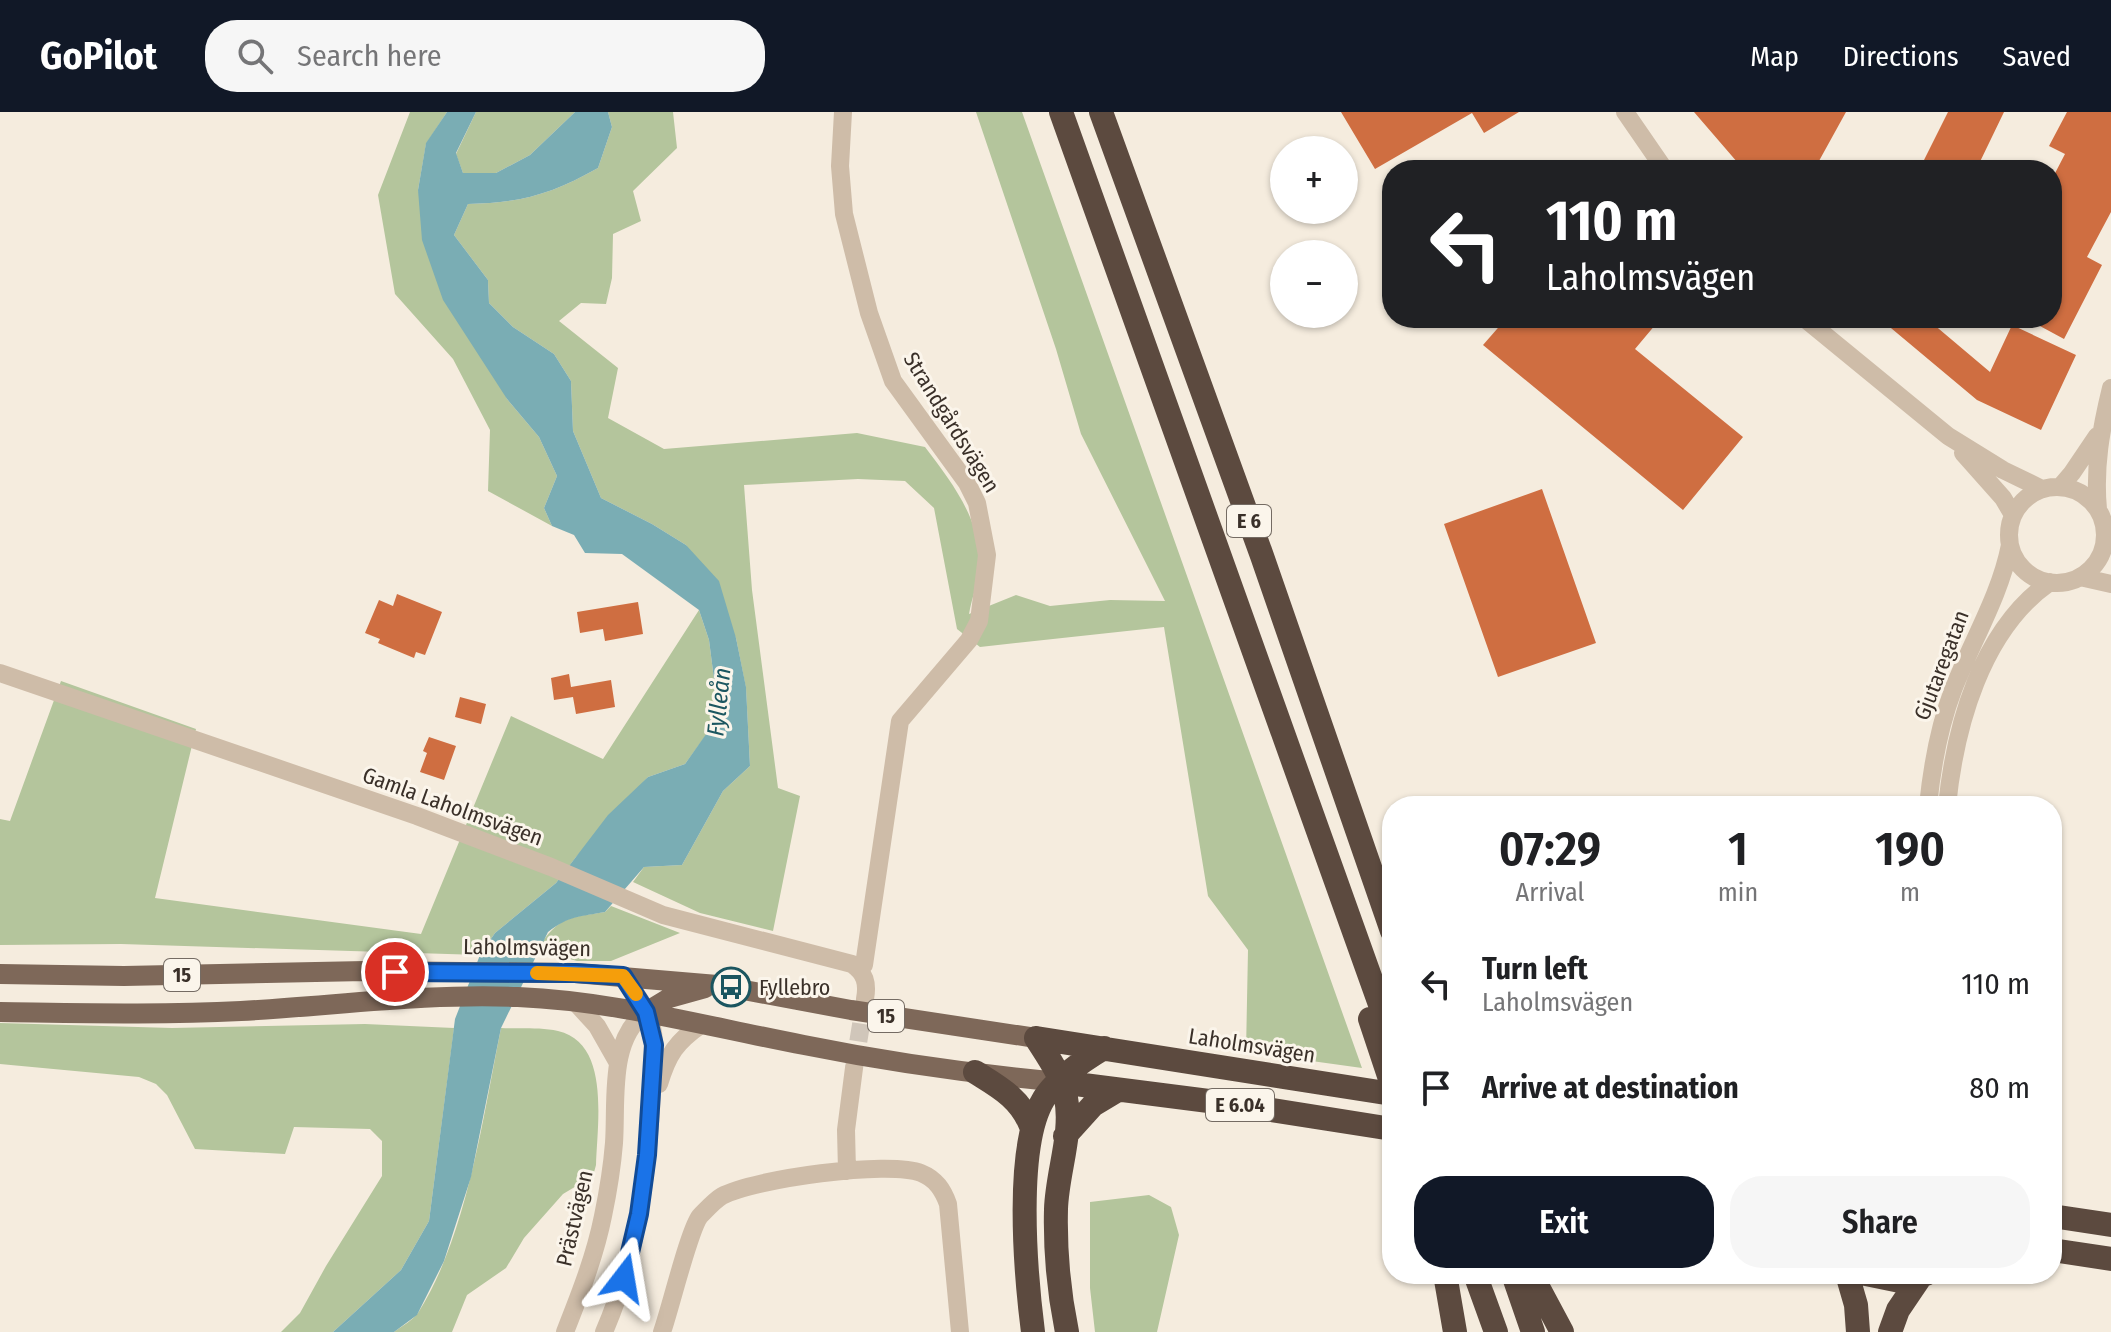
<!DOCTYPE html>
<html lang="en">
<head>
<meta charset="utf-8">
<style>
  :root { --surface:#fff; --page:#f6f6f6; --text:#202124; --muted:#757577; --accent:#111827 }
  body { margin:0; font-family:"Fira Sans Condensed",sans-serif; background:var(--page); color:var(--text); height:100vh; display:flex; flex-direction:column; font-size:30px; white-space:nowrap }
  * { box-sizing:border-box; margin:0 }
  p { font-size:26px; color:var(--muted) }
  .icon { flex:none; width:44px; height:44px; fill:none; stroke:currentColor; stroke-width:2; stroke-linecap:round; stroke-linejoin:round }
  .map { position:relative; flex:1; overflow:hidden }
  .drawer { position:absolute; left:1382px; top:684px; width:680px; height:488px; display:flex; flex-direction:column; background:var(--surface); border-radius:32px; box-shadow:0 2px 6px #0004 }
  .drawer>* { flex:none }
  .guide { position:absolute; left:1382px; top:48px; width:680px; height:168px; border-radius:32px; box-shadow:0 2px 6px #0004; background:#202124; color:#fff; overflow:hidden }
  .controls { position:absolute; left:1270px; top:24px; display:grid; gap:16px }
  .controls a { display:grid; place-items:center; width:88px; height:88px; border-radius:50%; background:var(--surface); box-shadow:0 2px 6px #0004; font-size:40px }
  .pin { position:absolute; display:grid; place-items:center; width:68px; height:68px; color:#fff; margin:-34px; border:4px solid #fff; border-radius:50%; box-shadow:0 2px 8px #0007 }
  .me { position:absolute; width:88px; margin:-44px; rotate:14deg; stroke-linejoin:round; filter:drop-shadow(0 0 6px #0008) }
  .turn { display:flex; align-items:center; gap:28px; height:168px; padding:0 32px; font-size:36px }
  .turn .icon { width:104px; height:104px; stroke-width:2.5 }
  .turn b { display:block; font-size:56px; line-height:68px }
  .eta { display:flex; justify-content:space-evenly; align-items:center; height:136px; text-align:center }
  .eta b { font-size:48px; font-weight:600; line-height:56px }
  .primary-button { display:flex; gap:16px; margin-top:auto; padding:16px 32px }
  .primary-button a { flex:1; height:92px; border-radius:32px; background:var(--accent); color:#fff; font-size:32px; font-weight:600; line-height:92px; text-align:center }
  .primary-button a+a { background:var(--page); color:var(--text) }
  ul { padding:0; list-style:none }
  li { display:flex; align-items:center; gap:24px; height:104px; padding:0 32px }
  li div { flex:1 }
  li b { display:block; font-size:30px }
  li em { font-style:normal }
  header { display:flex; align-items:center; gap:48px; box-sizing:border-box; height:112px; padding:0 40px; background:var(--accent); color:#fff }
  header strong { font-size:38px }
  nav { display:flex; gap:44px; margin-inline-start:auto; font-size:28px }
  .search { width:560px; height:72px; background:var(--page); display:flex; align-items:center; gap:20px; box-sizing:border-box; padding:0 28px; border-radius:32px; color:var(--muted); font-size:30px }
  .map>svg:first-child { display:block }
</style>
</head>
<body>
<header>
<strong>GoPilot</strong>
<div class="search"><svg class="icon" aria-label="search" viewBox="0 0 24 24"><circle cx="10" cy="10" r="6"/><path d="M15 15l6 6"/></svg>Search here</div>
<nav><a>Map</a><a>Directions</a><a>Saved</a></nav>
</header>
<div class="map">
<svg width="2111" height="1220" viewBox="0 0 2111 1220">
  <rect width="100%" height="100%" fill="#f5ecde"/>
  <path fill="#b4c59c" d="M410,0H447L426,32L418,78L507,287L539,325L557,364L544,396L552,414L488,379L490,318L453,247L395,182L378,83Z
    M476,0H575L530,43L496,61H463L456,42Z
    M608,0H673L677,36L633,79L641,109L613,122L612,166L606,192L581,191L559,209L618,256L608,306L664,337L857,321L925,335C950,368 977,402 980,446C981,464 972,484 969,502L1016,483L1050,494L1110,488L1165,489L1081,322L1056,237L976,0H1022L1362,956L1246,940L1248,838L1208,784L1164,515L980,535L957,517L934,396L905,369L858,367L744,373L752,478L778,676L800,684L773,819L700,801L633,770L644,755L682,753L723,679L750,654L746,576L736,526L686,433L652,412L601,386L573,319L571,269L554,242L513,215L489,191L488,168L454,123L468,92C521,91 552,82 598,56L612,15Z
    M699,498L709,528L715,575L709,619L685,652L648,665L576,745L556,771L495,821L480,843L121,832L0,833V707L10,709L61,569L196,617L155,786L421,822L511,604L603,647Z
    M611,794L680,821L611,849H577L537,838C559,803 569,806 605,800Z
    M0,911L172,916L365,912L454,916L429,1109L401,1158L333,1220H281L300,1201L326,1154L382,1064V1029L370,1017L294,1015L285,1042L195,1037L167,983L156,972L139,965L0,952Z
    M501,916C519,917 540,915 558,919C611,931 597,1013 596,1053L593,1064L563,1082L524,1126L506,1156L467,1183L452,1220H394C402,1214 413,1208 418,1201C467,1124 483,1005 501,916Z
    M1149,1083L1171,1095L1179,1123L1157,1220H1095L1090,1176V1090Z"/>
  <path fill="#7aadb4" d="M447,0H476L456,41L463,61H496L530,43L575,0H608L612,15L598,56C552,82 521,91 468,92L454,123L488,168L489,191L513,215L554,242L571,269L573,319L601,386L652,412L686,433L719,469L736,526L746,575L750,654L723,679L682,753L644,755L605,800C580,805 570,803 548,820L501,916L471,1065L444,1149L417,1203L394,1220H333L401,1158L429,1109L455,907L480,843L495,821L556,771L608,703L648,665L685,652L709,618L715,575L709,528L699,498L622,442L585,441L574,423L552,414L544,396L557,364L539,325L507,287L443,188L422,128L418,78L426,31Z"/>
  <path fill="#cf6e41" d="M1341,0H1519L1484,21L1472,1L1375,57Z
    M1694,0H1846L1814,58H1744Z
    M1948,0H2004L1976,58H1919Z
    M2067,0H2111V100L2087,145L2102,153L2064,227L2025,206H2052V67L2065,42L2049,34Z
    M1500,206H1661L1635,237L1743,325L1683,398L1483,233L1504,209Z
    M1879,206H1926L1990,260L2012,213L2076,243L2041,318L1977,288Z
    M1542,377L1596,531L1498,565L1444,412Z
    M397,482L442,500L425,543L416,540L414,546L378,531L380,527L365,521L379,488L393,494Z
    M638,490L643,522L605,529L603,517L580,521L577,500Z
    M569,562L571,575L611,568L615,595L576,602L573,585L554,588L551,566Z
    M460,585L486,592L481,612L455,605Z
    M429,625L456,634L444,668L420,660L427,641L423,639Z"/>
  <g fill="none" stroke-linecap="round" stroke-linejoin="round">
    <path stroke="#d0c6ba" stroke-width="18" stroke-dasharray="18 9" stroke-linecap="butt" d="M854,956L865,888"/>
    <path stroke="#cebca8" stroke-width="18" d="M843,0L840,54L844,102L869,201L893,269L967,371L977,391L987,443L979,509L969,528L900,609L864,853L860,857
      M1625,0L1665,58
      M1804,206L1948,324L2003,358L2042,377
      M1963,341L2003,386L2013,403
      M2060,375L2072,361L2097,324
      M2009 423a48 48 0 1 1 96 0a48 48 0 1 1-96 0Z
      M2098,397C2094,355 2101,317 2111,276
      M2080,465L2111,472
      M0,561L417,704L551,755L663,803L852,852C865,861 868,871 865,887
      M1928,694C1932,654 1939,615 1953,578C1972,529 2000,484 2010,433
      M1947,694C1955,615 1981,518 2050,470
      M575,890L597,914L618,951
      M659,972C668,942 676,930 702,912
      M847,1059L846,1018L854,956
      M565,1220C580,1182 595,1144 603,1104C608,1080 612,1056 614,1031C617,989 608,928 646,900
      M604,1220C637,1144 648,1062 652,979C653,957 657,933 651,911C646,894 634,879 623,864
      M662,1220C670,1198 689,1118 700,1104C706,1098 715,1088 722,1084C753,1067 889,1048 921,1061C936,1067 943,1078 948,1092L960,1220"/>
    <path stroke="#7e6859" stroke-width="20" d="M0,862L124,864L365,859L575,861L717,873L851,898L1036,926
      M0,900C80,901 161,903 241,899C334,894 426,881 518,885C615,889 709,915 804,933C888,950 974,962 1060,970
      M646,900L669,886L705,876"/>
    <path stroke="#5c4a3f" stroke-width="24" d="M1061,0L1392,926
      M1101,0L1262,444L1392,819
      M1370,907L1392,973
      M1036,926L1392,982
      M1036,926C1048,945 1062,964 1066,986C1073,1021 1057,1061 1056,1097C1055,1137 1059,1181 1067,1220
      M975,960C999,975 1020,986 1031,1014
      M1060,970L1240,993L1392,1017
      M1065,1024L1093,993L1118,978
      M2052,1104L2111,1113
      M2052,1138L2111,1147
      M1445,1162L1455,1220
      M1475,1162L1496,1220
      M1513,1162L1533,1220
      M1531,1162L1562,1220
      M1847,1162L1856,1193L1858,1220
      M1866,1162L1900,1169L1926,1162
      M1033,1220C1026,1165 1013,1027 1047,982C1061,963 1084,948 1104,936
      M1890,1220L1898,1198L1921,1164"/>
  </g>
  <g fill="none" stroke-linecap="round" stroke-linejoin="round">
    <defs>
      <path id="route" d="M395,860L575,861L623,864L646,900L654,933L647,1043L639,1102L624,1166"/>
    </defs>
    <use href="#route" stroke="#114b97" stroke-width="20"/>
    <use href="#route" stroke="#1a73e8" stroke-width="14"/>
    <path stroke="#f59e0b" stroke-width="14" d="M537,861L623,864L636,882"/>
  </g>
  <defs>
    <symbol id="bus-ring" viewBox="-11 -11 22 22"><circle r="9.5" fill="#fbf5eb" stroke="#1b5660" stroke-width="1.5"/><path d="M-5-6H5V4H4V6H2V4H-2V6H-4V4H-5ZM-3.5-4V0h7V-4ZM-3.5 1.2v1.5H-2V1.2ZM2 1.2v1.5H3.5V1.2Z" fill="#1b5660"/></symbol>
  </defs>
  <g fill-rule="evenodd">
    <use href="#bus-ring" x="709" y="853" width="44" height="44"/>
  </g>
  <g text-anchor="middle" stroke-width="6" stroke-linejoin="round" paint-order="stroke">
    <g fill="#fbf5eb" stroke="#746b63" stroke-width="2">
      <rect x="1227" y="393" width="44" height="32" rx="6"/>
      <rect x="164" y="847" width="36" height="32" rx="6"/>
      <rect x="868" y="888" width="36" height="32" rx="6"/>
      <rect x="1206" y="977" width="68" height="32" rx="6"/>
    </g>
    <g font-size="20" font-weight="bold" fill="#3a3029">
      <text x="1249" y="416">E 6</text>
      <text x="182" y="870">15</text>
      <text x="886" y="911">15</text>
      <text x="1240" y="1000">E 6.04</text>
    </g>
    <g font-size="22" fill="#3a3029" stroke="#fbf5eb">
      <text transform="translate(952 310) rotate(58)" y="8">Strandgårdsvägen</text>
      <text transform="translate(1941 553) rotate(-69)" y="8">Gjutaregatan</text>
      <text transform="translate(453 694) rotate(20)" y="8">Gamla Laholmsvägen</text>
      <text transform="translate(527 835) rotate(1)" y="8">Laholmsvägen</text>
      <text transform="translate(1252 933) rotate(9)" y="8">Laholmsvägen</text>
      <text transform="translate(574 1106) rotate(-77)" y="8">Prästvägen</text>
    </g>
    <g font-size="22" fill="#3a3029" stroke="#fbf5eb" text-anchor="start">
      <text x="759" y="883">Fyllebro</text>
    </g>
    <g font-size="24" font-style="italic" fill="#1b5660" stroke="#fbf5eb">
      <text transform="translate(719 590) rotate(-84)" y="8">Fylleån</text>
    </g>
  </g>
</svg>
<div class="controls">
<a>+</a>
<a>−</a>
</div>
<div class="pin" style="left:395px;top:860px;background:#d93025"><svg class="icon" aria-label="arrive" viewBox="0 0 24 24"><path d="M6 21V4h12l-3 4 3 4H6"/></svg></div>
<svg class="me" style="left:624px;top:1166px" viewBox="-20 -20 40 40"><path d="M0-17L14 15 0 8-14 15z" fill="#1a73e8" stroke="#fff" stroke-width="4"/></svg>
<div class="guide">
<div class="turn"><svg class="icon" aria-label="left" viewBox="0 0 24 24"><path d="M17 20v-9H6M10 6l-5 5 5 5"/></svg><div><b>110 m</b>Laholmsvägen</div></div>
</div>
<section class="drawer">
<div class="eta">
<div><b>07:29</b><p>Arrival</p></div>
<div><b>1</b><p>min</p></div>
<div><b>190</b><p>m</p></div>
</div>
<ul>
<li><svg class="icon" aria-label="left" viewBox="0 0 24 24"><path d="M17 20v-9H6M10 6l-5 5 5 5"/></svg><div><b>Turn left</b><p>Laholmsvägen</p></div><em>110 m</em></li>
<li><svg class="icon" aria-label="arrive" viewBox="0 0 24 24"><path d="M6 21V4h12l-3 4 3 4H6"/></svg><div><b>Arrive at destination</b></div><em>80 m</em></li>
</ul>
<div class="primary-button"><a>Exit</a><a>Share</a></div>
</section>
</div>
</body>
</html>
